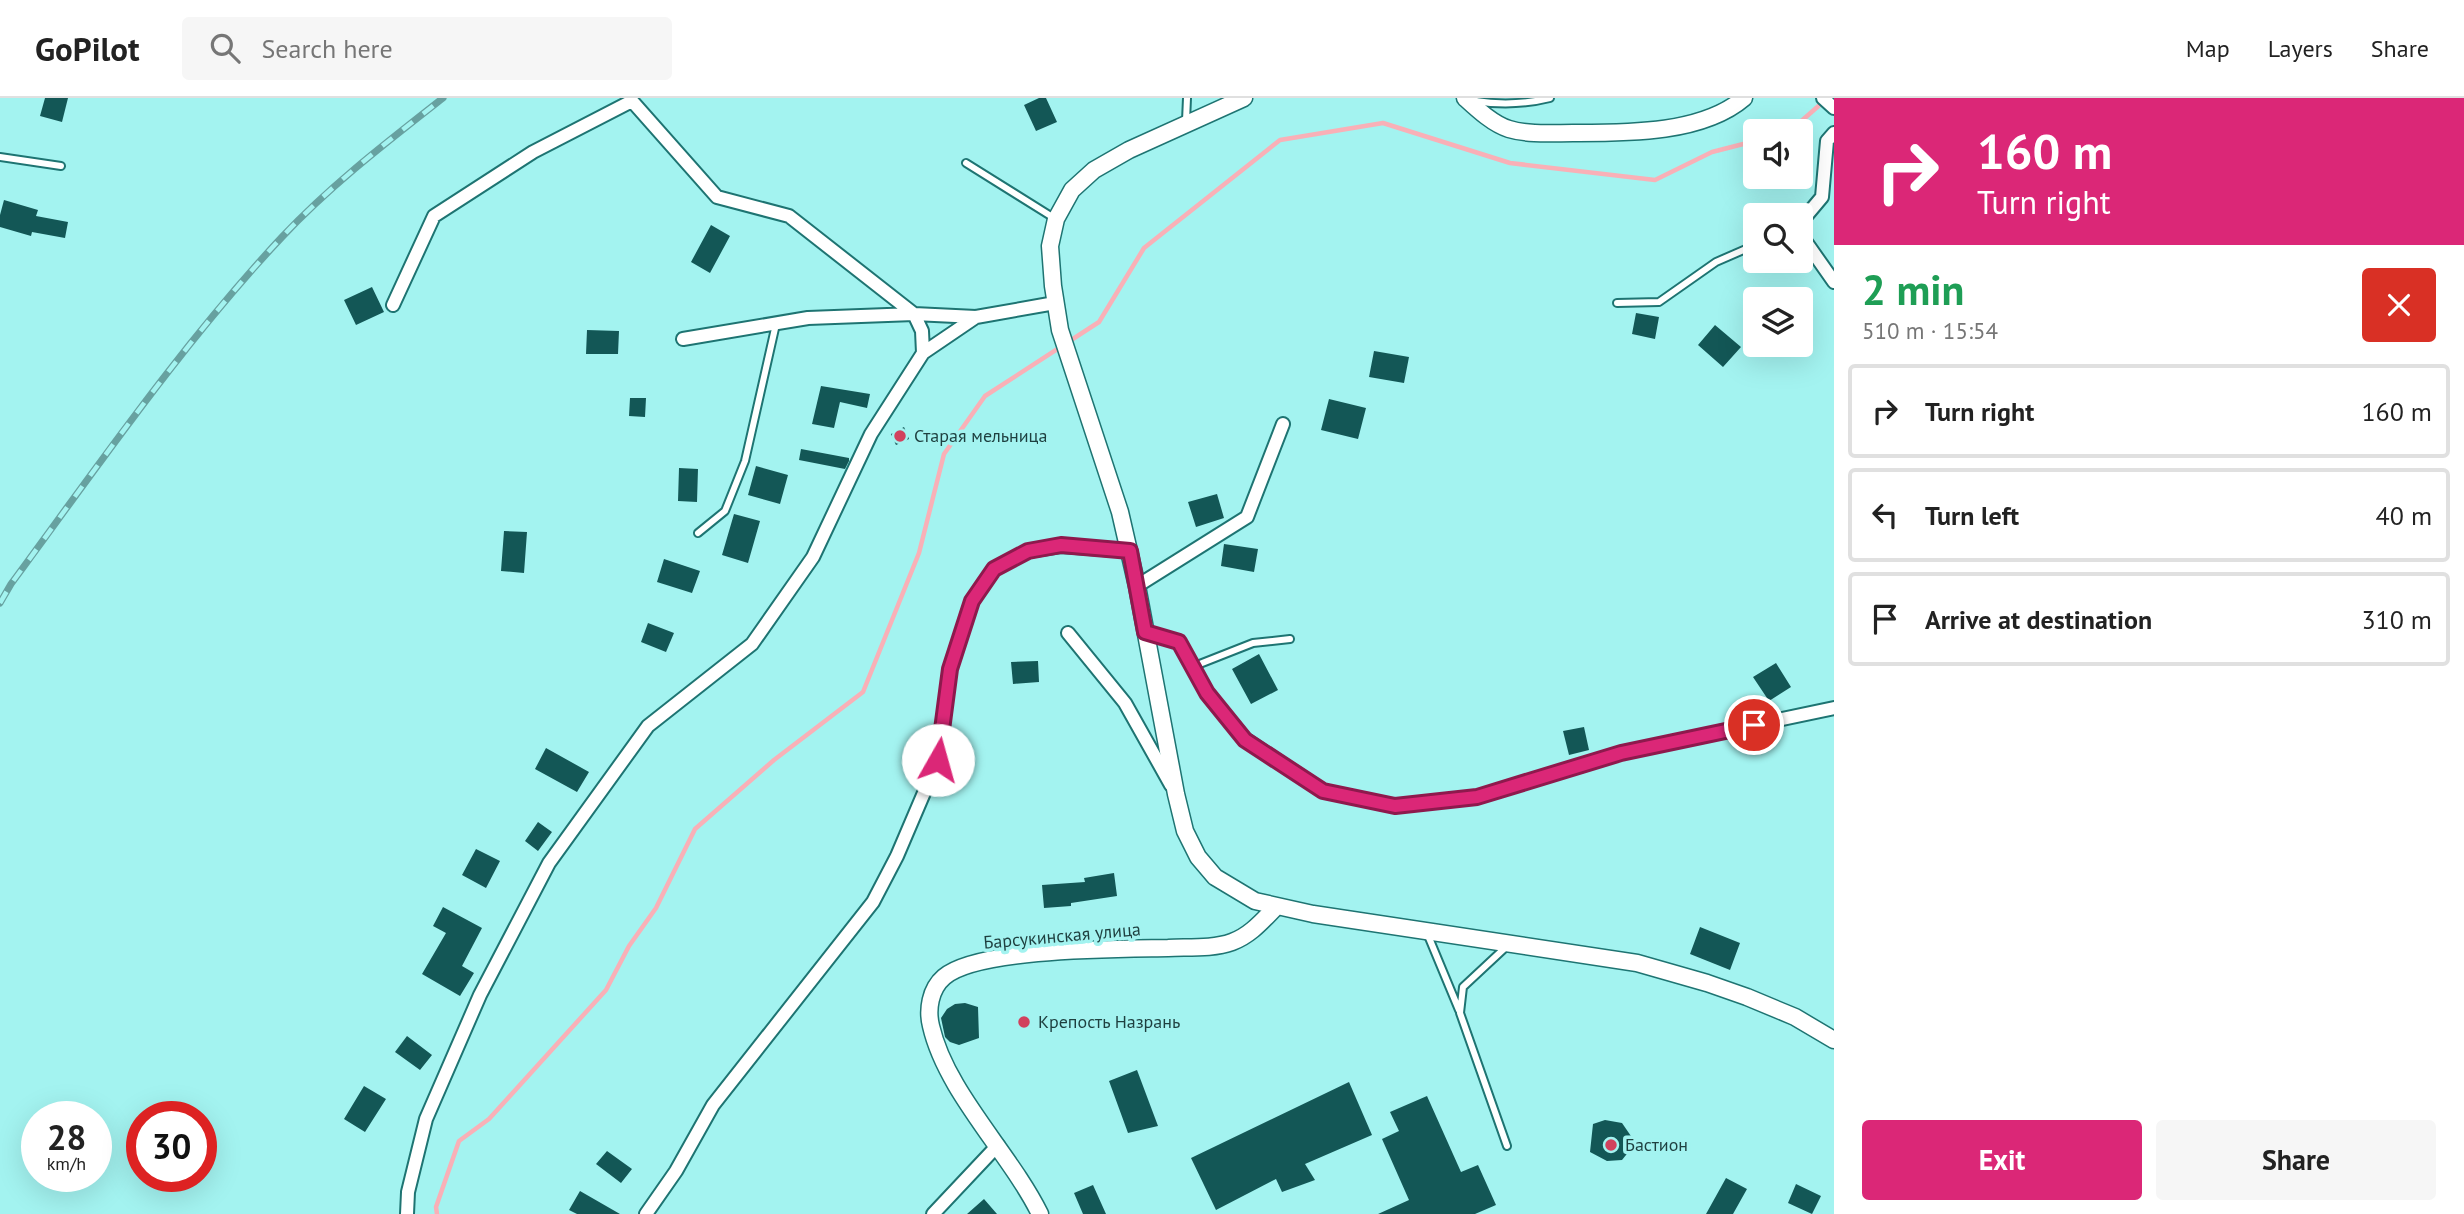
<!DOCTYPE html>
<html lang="en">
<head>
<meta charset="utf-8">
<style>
  :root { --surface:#fff; --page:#f6f6f6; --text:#222; --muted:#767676; --line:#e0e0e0; --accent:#db2777 }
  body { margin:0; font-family:"PT Sans",sans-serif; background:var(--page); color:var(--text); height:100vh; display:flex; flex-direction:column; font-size:26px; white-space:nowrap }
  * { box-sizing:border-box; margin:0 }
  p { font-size:23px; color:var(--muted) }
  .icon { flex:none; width:38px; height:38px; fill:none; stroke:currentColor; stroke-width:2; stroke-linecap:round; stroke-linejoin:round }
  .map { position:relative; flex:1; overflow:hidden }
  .sheet { display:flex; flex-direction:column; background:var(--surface); width:630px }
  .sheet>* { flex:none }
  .banner { background:#db2777; color:#fff; overflow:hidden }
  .fabs { position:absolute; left:1743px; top:21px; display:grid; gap:14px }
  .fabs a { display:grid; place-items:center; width:70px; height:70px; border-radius:7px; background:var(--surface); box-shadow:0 7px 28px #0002; font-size:35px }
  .speed { position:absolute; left:21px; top:1003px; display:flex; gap:14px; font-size:35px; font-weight:700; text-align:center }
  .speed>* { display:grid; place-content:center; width:91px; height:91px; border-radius:50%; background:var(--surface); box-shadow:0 7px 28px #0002; line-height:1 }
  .speed small { font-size:18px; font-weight:400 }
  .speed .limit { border:10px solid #d22; background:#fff; color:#111 }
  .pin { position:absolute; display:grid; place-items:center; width:60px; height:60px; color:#fff; margin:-30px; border:4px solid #fff; border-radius:50%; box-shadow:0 2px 7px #0007 }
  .me { position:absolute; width:77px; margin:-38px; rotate:7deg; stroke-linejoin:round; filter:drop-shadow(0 0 5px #0008) }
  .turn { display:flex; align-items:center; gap:24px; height:147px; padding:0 28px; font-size:32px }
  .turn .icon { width:91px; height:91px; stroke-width:2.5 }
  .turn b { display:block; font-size:49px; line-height:60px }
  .round { display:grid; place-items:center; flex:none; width:74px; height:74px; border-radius:7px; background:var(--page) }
  .headline { display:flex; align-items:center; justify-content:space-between; height:119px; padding:0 28px }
  h1 { font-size:42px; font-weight:700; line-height:52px; color:#1e9e55 }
  .button { display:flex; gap:14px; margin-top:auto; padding:14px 28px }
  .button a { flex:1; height:80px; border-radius:7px; background:var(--accent); color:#fff; font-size:28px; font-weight:700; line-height:80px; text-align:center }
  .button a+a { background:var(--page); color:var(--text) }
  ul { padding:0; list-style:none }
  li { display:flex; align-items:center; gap:21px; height:94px; margin:0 14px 10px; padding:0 14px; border:4px solid var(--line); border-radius:7px }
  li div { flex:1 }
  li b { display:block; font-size:26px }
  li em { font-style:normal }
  header { display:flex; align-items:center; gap:42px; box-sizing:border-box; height:98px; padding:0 35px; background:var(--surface); border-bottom:2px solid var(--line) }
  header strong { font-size:33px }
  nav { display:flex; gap:38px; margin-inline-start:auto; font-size:24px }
  .search { width:490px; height:63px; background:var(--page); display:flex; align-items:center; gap:18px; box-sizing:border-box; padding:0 24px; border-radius:7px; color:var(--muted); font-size:26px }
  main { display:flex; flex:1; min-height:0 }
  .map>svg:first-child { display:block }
</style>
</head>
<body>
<header>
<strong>GoPilot</strong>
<div class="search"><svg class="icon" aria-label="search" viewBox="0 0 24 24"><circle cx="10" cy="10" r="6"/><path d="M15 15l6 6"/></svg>Search here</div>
<nav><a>Map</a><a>Layers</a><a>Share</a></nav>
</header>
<main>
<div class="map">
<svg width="1834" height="1116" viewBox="0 0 1834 1116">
  <rect width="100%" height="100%" fill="#a3f3f0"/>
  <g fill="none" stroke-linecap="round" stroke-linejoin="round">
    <path stroke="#f9b0b7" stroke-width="4.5" d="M1790,33L1823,4
      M437,1116L436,1109L459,1043L489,1021L606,892L629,848L656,810L695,731L774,662L863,594L919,455L944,356L985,298L1099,224L1144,150L1280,42L1383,25L1510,65L1655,82L1712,54L1755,43"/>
  </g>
  <path fill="#135756" d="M45,0H68L62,24L40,18Z
    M1039,0H1046L1057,24L1036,33L1024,7Z
    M4,102L38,112L36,118L68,124L65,140L32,134L31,138L0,129V117Z
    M711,127L730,138L710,175L691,164Z
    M372,189L384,214L356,227L344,202Z
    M1636,215L1659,219L1655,241L1632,236Z
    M1715,227L1741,249L1723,269L1698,247Z
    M587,232L619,233L618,256H586Z
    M1374,253L1409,259L1404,285L1369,279Z
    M821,288L870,296L867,310L840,304L834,330L812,326Z
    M630,300H646L645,319L629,318Z
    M1329,301L1366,310L1358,341L1321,332Z
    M904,329L909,341L896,347L891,336Z
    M801,351L849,360V363L845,371L799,362Z
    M756,368L788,377L780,406L748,397Z
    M679,370L698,371L697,404L678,403Z
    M1217,396L1224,420L1196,429L1188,404Z
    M734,416L760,423L748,465L722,457Z
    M504,433L527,434L524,475L501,473Z
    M1224,446L1258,451L1254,474L1221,468Z
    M664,461L700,473L692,495L657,484Z
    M648,525L674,535L666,554L641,544Z
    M1259,556L1278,592L1251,606L1232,571Z
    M1038,563L1039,584L1013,586L1011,564Z
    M1776,565L1791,589L1769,603L1753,579Z
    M1584,629L1589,652L1569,657L1563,633Z
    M546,650L589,674L577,694L535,671Z
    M538,724L552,734L538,753L525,743Z
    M476,751L500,763L486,790L462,777Z
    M1114,775L1117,798L1071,805V808L1044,810L1042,787L1085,784L1084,780Z
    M443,809L482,830L462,868L474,875L460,898L422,876L446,835L433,828Z
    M1700,829L1740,845L1730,872L1690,856Z
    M965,905L978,909L979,940L959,947L950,944L945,939L941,920L947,911L955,906Z
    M407,938L432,957L420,972L395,954Z
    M1137,972L1158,1028L1128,1035L1109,983Z
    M1349,984L1372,1037L1305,1066L1315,1082L1282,1094L1276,1081L1216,1112L1191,1060Z
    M364,988L386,1001L365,1034L344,1021Z
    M1427,998L1461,1074L1478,1067L1496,1107L1475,1116H1378L1409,1102L1382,1041L1399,1033L1390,1014Z
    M1605,1022L1622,1025L1633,1041L1630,1052L1622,1062L1607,1063L1590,1054L1593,1026Z
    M607,1053L632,1071L621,1085L596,1066Z
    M1726,1080L1747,1091L1733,1116H1706Z
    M1796,1086L1821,1098L1812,1116L1788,1105Z
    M1093,1087L1106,1116H1083L1074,1095Z
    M580,1093L620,1116H577L569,1112Z
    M984,1101L997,1116H967Z"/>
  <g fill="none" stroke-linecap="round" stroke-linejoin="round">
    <defs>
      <path id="service" d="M1475,3C1500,7 1526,6 1550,0
        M1186,23L1187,0
        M0,59L61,68
        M966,65L1054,120
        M1617,205L1659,204L1716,164L1755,147
        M698,435L725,413L745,363L776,226
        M1192,569L1253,545L1290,541
        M1427,835L1459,912
        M1507,1048L1460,915L1463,889L1507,848"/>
      <path id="minor" d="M1823,0L1834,10
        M1801,124L1822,99L1827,43L1834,35
        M1801,137L1834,184
        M393,207L434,118L533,54L632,3L717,99L789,118L914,216L922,233L923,255
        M683,241L808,220L914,216L976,219L1055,205
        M1137,488L1247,419L1283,326
        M1145,534L1179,544L1207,595L1245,641L1323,693L1395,708L1477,699L1621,655L1834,610
        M1068,535L1125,605L1171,687
        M407,1116L408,1094L426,1021L480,897L549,765L648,628L752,546L813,459L871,336L923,255L976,219
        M646,1116L676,1073L713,1007L873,804L897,758L938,662L950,571L972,503L994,471L1028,453L1061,448L1130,453
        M933,1116L998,1047"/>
      <path id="tertiary" d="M1244,0L1129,52L1094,72L1072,92L1056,121L1050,148L1053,188L1060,232L1120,414L1137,488L1176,696L1185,733L1198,759L1215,779L1255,803L1313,816L1637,865L1707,885L1747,899L1795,919L1834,942
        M1465,0C1477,11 1493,26 1509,31C1529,37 1553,35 1573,35C1626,35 1702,36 1744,0
        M1040,1116C1010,1055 946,994 931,928C927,912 930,891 944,879C977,850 1121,851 1168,850C1188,849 1213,851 1232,844C1251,837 1263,822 1277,808"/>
    </defs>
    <use href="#service" stroke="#1e7472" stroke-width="10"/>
    <use href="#minor" stroke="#1e7472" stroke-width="16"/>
    <use href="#tertiary" stroke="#1e7472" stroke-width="19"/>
    <use href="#service" stroke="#fff" stroke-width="6"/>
    <use href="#minor" stroke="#fff" stroke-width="12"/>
    <use href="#tertiary" stroke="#fff" stroke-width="16"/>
    <defs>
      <path id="rail" d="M0,505L11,486C98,368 182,246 282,139C331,87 387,44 443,0"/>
    </defs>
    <use href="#rail" stroke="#67a1a0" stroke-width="7"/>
    <use href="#rail" stroke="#a3f3f0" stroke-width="4.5" stroke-dasharray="13" stroke-linecap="butt"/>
  </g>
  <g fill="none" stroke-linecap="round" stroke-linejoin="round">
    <defs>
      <path id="route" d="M938,662L950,571L972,503L994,471L1028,453L1061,447L1130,453L1145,534L1179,544L1207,595L1245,642L1323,693L1395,708L1477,699L1621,655L1754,627"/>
    </defs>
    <use href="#route" stroke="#8e194d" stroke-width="18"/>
    <use href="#route" stroke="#db2777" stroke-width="12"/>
  </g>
  <g fill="#d1415d" stroke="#a3f3f0" stroke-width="2.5">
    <circle cx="900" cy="338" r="7"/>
    <circle cx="1024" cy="924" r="7"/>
    <circle cx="1611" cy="1047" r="7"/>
  </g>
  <g text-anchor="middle" stroke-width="7" stroke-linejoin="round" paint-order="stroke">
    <g font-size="18" fill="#1e3f3f" stroke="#a3f3f0" text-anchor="start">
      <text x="914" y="344">Старая мельница</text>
      <text x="1038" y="930">Крепость Назрань</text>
      <text x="1625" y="1053">Бастион</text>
    </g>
    <g font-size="18" fill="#1e3f3f" stroke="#a3f3f0">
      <text transform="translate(1062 838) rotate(-5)" y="6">Барсукинская улица</text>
    </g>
  </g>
</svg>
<div class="fabs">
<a><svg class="icon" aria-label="sound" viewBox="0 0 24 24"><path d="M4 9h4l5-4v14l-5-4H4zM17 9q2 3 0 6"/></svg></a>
<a><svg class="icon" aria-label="search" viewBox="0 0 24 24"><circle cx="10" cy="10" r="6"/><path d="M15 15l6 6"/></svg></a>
<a><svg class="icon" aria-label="layers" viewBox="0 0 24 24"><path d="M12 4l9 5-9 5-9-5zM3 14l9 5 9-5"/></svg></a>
</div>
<div class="speed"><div>28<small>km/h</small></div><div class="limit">30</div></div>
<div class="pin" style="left:1754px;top:627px;background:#d93025"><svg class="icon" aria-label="arrive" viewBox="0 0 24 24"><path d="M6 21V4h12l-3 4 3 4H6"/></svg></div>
<svg class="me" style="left:938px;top:662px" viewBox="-20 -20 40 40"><circle r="19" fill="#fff"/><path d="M0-13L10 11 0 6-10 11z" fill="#db2777"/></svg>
</div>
<section class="sheet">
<div class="banner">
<div class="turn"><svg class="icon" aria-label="right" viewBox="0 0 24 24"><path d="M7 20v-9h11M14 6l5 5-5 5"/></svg><div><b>160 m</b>Turn right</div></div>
</div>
<div class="headline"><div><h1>2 min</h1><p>510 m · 15:54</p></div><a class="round" style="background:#d93025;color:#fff"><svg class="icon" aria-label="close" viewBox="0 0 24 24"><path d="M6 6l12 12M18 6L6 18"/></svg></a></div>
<ul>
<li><svg class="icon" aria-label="right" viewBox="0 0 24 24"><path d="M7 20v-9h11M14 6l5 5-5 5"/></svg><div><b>Turn right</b></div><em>160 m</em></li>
<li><svg class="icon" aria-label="left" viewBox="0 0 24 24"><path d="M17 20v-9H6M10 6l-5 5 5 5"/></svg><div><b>Turn left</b></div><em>40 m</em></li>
<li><svg class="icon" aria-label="arrive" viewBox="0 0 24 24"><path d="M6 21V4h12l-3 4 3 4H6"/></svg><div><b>Arrive at destination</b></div><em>310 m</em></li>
</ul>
<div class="button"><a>Exit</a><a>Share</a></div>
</section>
</main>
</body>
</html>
